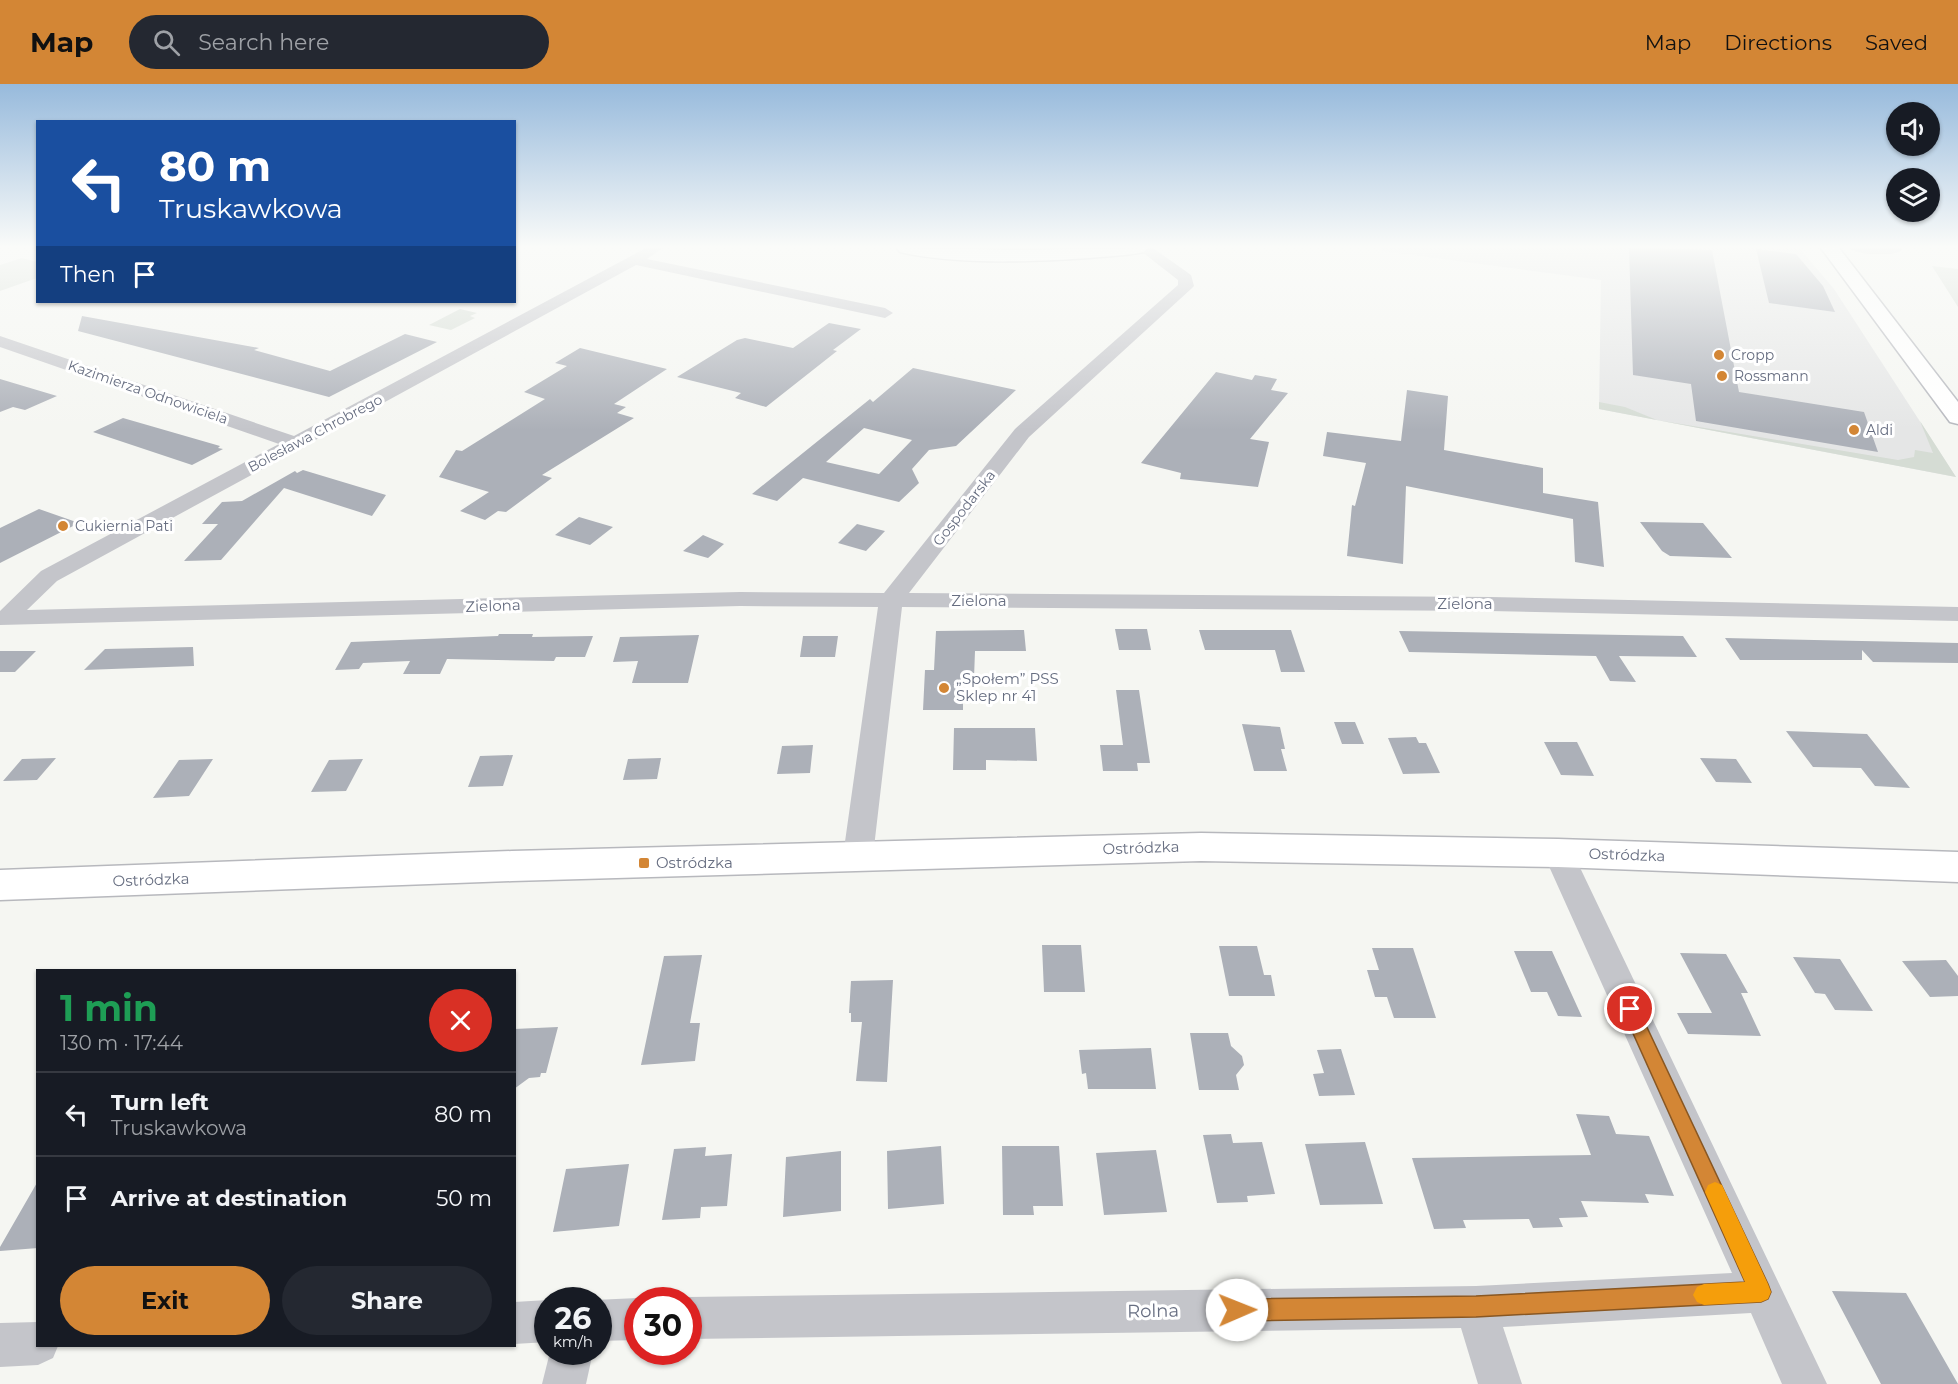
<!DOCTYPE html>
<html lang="en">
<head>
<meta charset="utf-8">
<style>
  :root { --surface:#171b24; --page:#242831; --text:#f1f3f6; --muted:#9ea1a6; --line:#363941; --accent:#d38635 }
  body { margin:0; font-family:Montserrat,sans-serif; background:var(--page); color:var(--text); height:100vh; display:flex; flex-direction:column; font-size:22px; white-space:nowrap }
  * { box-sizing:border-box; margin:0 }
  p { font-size:20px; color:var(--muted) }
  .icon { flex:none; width:33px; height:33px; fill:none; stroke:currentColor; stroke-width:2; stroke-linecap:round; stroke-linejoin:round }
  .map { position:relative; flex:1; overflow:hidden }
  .side { position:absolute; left:36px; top:885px; width:480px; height:378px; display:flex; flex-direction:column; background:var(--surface); border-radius:0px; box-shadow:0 2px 4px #0004 }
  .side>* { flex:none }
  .hud { position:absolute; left:36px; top:36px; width:480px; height:183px; border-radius:0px; box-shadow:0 2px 4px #0004; background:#1a4fa0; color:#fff; overflow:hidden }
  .fabs { position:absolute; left:1886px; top:18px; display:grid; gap:12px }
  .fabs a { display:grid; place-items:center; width:54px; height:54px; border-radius:50%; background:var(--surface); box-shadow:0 2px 4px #0004; font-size:30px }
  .speed { position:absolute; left:534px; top:1203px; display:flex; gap:12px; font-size:30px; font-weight:700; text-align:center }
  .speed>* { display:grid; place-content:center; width:78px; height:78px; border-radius:50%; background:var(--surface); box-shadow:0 2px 4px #0004; line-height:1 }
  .speed small { font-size:15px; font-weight:400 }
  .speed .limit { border:9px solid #d22; background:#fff; color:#111 }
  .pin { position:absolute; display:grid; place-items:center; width:51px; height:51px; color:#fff; margin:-26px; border:3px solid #fff; border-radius:50%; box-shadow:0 2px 6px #0007 }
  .me { position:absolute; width:66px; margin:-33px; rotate:89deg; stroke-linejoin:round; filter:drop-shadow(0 0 4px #0008) }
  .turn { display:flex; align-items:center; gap:21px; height:126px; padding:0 24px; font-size:27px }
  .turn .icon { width:78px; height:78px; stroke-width:2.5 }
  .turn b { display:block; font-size:42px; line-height:51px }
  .then { display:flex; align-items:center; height:57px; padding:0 24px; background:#0003; gap:12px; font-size:22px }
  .round { display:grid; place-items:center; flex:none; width:63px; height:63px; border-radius:32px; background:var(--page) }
  .head { display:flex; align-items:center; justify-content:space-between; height:102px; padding:0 24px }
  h1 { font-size:36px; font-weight:700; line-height:45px; color:#1e9e55 }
  .action { display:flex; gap:12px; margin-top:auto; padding:12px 24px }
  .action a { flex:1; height:69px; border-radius:36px; background:var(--accent); color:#111; font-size:24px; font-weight:700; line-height:69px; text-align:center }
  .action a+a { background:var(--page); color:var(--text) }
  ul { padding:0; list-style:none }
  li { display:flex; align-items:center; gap:18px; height:84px; padding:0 24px; border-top:2px solid var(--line) }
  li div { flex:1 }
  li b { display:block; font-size:22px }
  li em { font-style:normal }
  header { display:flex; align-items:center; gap:36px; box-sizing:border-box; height:84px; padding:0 30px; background:var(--accent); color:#111 }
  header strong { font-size:28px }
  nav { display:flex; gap:33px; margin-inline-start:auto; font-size:21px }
  .search { width:420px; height:54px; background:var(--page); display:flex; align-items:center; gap:15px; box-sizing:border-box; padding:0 21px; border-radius:33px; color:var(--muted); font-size:22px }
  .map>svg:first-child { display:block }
</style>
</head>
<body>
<header>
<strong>Map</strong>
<div class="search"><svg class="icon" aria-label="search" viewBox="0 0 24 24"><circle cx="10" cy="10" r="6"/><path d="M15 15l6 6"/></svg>Search here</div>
<nav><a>Map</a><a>Directions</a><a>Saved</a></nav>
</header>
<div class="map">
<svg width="1958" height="1300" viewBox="0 0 1958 1300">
  <rect width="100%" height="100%" fill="#f5f6f2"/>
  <path fill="#e5e6e6" d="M1383,164L1800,165L1834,205L1956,393L1599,325L1601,196L1382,167Z"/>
  <path fill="#d5dcd4" d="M22,174L37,178V194L0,207V181Z
    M1932,182L1958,185V223Z
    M460,225L477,229L470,232L475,234L451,246L429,241Z
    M1599,318L1625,323L1657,336L1898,376L1914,373L1915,366L1933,369L1920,337L1956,393L1599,325Z"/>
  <path fill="#acb0b8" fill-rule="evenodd" d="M1629,164L1712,166L1739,308L1864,328L1878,368L1696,337L1691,300L1633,291Z
    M1756,165L1796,170L1823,202L1835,228L1769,219Z
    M82,232L259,264L254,266L330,287L405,250L437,258L329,313L78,247Z
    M829,239L861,245L833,266L837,267L766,323L735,314L741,309L677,293L737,256L745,254L793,264Z
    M580,264L667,285L614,320L626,323L617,329L634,334L542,391L552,394L506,428L498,427L485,436L460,427L489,408L439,393L456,366L462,367L545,315L524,308L567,282L555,279Z
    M913,284L1016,306L956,362L929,366L912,385L919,399L899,418L803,394L777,417L752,410L870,315L873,318ZM864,344L912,356L879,390L826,378Z
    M1216,288L1252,296L1255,291L1277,295L1271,306L1288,309L1250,355L1269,358L1258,403L1180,395L1181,389L1141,379Z
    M0,295L57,312L25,326L13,323L0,328Z
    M1407,306L1448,312L1444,366L1543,384V409L1598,418L1604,483L1575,478L1573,435L1406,402L1403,480L1347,472L1352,421L1355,422L1366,379L1323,372L1327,348L1401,357Z
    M123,334L220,362L218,364L223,365L192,381L93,348Z
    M303,386L386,411L372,432L284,404L221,476L184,477L218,440H202L222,418L242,417L295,387L297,389Z
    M39,425L79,439L0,479V444Z
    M579,433L613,443L590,461L555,451Z
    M1640,438L1703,439L1732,474L1670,472L1662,467Z
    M857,440L885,447L866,467L838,459Z
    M703,451L724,460L708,474L683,467Z
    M1115,545H1147L1151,566H1119Z
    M1024,546L1026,567H975L974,594H963V626H923L925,586H934L936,547Z
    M1199,546H1291L1305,588H1281L1275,566H1205Z
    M1399,547L1683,552L1697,573L1619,572L1636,598L1610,597L1596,572L1409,568Z
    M499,550H533L532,553L593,552L585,573H556L554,577L447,575L440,590H403L410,577L363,579L359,585L335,586L351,558L498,552Z
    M699,551L688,599H632L638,577L613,578L620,553Z
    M803,552H838L835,573H800Z
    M1725,554L1958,559V579L1873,578L1862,566V576H1740Z
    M193,563L194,582L84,586L105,565Z
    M0,567H36L15,588H0Z
    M1116,606H1139L1150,679H1137L1138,687H1103L1100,661H1123Z
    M1334,638H1355L1364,660H1342Z
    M1242,640L1280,643L1285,665H1281L1287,687H1254Z
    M954,644H1035L1037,677L986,676V686H953Z
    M1786,647L1867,650L1910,704L1875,702L1861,684L1813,683Z
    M1416,653L1419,659H1426L1440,689L1403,690L1388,654Z
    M1544,658H1577L1594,692L1561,691Z
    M813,661L810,689L777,690L782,662Z
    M513,671L503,702L468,703L480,672Z
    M56,674L37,696L3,697L22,675Z
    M661,674L657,695L623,696L628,675Z
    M1700,674L1736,675L1752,699L1716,698Z
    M213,675L189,712L153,714L179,676Z
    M363,675L346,707L311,708L329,676Z
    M1042,861H1081L1085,908H1044Z
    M1219,862H1257L1264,891H1271L1275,912H1229Z
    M1372,864H1413L1436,934H1394L1387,913H1375L1367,886H1379Z
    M1514,867H1552L1582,933L1558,932L1547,908H1531Z
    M1680,869L1726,870L1748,909H1741L1761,952L1688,950L1677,929H1712Z
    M702,871L690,939H700L695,977L641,981L664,872Z
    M1793,873L1840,875L1873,927L1835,926L1825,910L1815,909Z
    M1946,876L1958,892V912L1930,913L1902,877Z
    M893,896L887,998L856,997L862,938H851V929H849L851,897Z
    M558,943L546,989H541L540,993L529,994L514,1005V945Z
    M1190,949H1228L1231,962L1242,972L1244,981L1236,991L1239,1006H1199Z
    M1151,964L1156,1005H1088L1086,989L1082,990L1079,966Z
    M1341,965L1355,1011L1319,1012L1313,990L1324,989L1317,966Z
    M1576,1030L1609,1032L1616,1050L1649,1052L1674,1112L1645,1110L1649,1119L1581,1117L1588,1133L1559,1134L1563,1143L1533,1144L1529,1135L1463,1136L1466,1144L1434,1145L1412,1074L1591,1071Z
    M1231,1050L1233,1059L1262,1058L1275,1110L1247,1112L1248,1118L1217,1119L1203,1051Z
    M1365,1058L1383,1120L1320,1121L1305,1060Z
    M941,1062L944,1120L888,1125L887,1067Z
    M1002,1062H1059L1063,1122H1033L1034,1131H1003Z
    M706,1063L705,1072L732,1070L727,1122L701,1123L700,1134L662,1136L674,1065Z
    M1156,1066L1167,1128L1104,1131L1096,1069Z
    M841,1067V1127L783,1133L786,1073Z
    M629,1080L619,1142L553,1148L566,1085Z
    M38,1097V1164L0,1167V1163Z
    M1832,1207L1906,1209L1958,1300H1881Z"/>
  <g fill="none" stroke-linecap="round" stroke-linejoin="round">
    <defs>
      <path id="secondary" d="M897,164L1022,166L1147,164L1144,168C1126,172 1107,172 1089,174C1032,178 955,181 900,168Z
        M1821,164H1839L1958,318V340L1950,338Z"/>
      <path id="primary" d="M1201,749L1558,755L1958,768V798L1558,783L1201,777L512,797L0,816V786L512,767Z"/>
    </defs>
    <use href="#secondary" stroke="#b6b8be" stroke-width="3"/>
    <use href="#primary" stroke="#b7b8bd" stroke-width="3"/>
    <path fill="#c4c5ca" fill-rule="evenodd" d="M646,164H663L647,175L885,224L893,229L885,234L636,181L57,497L27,526L740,508L884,509L1015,345L1178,201V196L1137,164H1153L1191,191L1194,202L1191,205L1029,353L909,509L1490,513L1958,523V537L1490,527L902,523L873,772L869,780L858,784L847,780L843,772L878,523L740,522L0,541V527L41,487L279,360L0,263V252L294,352Z
      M1849,164H1901L1902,166C1895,173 1856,171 1849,164Z
      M1558,757L1569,761L1573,769L1827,1300H1782L1751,1229L1503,1243L1522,1300H1478L1461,1244L688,1255V1216H679L688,1213L1476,1202L1732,1189L1543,769L1547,761Z
      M638,1214L645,1216H638V1256L598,1257V1216H594Z
      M548,1216V1258L514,1260V1218Z
      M38,1238V1262H58L53,1274L38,1281L0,1283V1239Z
      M550,1268H593L586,1300H542Z"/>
    <use href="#secondary" fill="#fff" fill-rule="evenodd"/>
    <use href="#primary" fill="#fff" fill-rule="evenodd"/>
  </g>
  <linearGradient id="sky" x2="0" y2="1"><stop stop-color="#97badc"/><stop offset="0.47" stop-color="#fafbf9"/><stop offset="1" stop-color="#fafbf9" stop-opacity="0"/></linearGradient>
  <rect width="1958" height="346" fill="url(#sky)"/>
  <path fill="#d38635" stroke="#895722" stroke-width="1.5" d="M1630,917L1636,920L1768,1200L1771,1208L1768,1215L1761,1218L1476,1233L1237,1237L1230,1234L1227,1226L1230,1219L1237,1215L1476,1212L1745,1198L1622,925L1624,920Z"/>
  <path fill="#f59e0b" d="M1715,1098L1722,1101L1768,1200L1771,1208L1768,1215L1761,1218L1704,1221L1697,1218L1693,1211L1697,1203L1704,1200L1745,1198L1705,1108L1708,1101Z"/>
  <g fill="#d38635" stroke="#fff" stroke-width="2">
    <circle cx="1719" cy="271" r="6"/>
    <circle cx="1722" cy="292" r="6"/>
    <circle cx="1854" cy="346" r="6"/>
    <circle cx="63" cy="442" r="6"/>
    <circle cx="944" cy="604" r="6"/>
    <rect x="638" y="773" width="12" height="12" rx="3"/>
  </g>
  <g text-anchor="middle" stroke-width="6" stroke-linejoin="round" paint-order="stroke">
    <g font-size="14" fill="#676e81" stroke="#fff" text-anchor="start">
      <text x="1731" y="276">Cropp</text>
      <text x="1734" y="297">Rossmann</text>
      <text x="1866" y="351">Aldi</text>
      <text x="75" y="447">Cukiernia Pati</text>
    </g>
    <g font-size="14" fill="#676e81" stroke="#fff">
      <text transform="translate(148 308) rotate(19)" y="5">Kazimierza Odnowiciela</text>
      <text transform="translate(315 349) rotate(-28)" y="5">Bolesława Chrobrego</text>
      <text transform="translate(964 424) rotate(-52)" y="5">Gospodarska</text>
    </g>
    <g font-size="15" fill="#676e81" stroke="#fff">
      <text x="979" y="522">Zielona</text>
      <text x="1465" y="525">Zielona</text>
      <text transform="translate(493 522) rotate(-2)" y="5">Zielona</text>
      <text transform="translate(1141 764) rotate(-2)" y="5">Ostródzka</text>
      <text transform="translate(1627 771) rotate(2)" y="5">Ostródzka</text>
      <text transform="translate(151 796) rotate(-2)" y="5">Ostródzka</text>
    </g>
    <g font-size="15" fill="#676e81" stroke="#fff" text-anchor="start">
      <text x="956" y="600">„Społem” PSS<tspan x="956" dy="17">Sklep nr 41</tspan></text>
      <text x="656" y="784">Ostródzka</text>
    </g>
    <g font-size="18" fill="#676e81" stroke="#fff">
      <text transform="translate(1153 1227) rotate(-1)" y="6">Rolna</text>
    </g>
  </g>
</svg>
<div class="fabs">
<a><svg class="icon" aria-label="sound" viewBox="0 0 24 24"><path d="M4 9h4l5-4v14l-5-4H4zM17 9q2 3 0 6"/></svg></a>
<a><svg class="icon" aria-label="layers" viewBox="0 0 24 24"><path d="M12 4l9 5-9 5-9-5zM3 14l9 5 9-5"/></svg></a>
</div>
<div class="speed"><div>26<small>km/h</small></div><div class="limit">30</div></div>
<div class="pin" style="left:1630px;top:925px;background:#d93025"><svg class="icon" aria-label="arrive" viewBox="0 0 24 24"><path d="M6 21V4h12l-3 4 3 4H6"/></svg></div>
<svg class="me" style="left:1237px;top:1226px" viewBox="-20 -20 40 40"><circle r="19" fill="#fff"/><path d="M0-13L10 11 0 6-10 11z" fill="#d38635"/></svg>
<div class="hud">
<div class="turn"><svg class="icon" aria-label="left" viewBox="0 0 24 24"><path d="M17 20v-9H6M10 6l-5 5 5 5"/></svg><div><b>80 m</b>Truskawkowa</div></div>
<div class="then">Then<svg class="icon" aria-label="arrive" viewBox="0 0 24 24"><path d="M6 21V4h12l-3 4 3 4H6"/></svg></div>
</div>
<section class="side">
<div class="head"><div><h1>1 min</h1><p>130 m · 17:44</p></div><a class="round" style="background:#d93025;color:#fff"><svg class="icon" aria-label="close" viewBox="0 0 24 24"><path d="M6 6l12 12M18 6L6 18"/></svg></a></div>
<ul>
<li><svg class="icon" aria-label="left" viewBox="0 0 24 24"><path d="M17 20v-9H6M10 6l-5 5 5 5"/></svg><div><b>Turn left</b><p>Truskawkowa</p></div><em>80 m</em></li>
<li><svg class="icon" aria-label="arrive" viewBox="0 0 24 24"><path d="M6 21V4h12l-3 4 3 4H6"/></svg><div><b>Arrive at destination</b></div><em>50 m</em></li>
</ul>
<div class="action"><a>Exit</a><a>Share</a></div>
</section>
</div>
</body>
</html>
